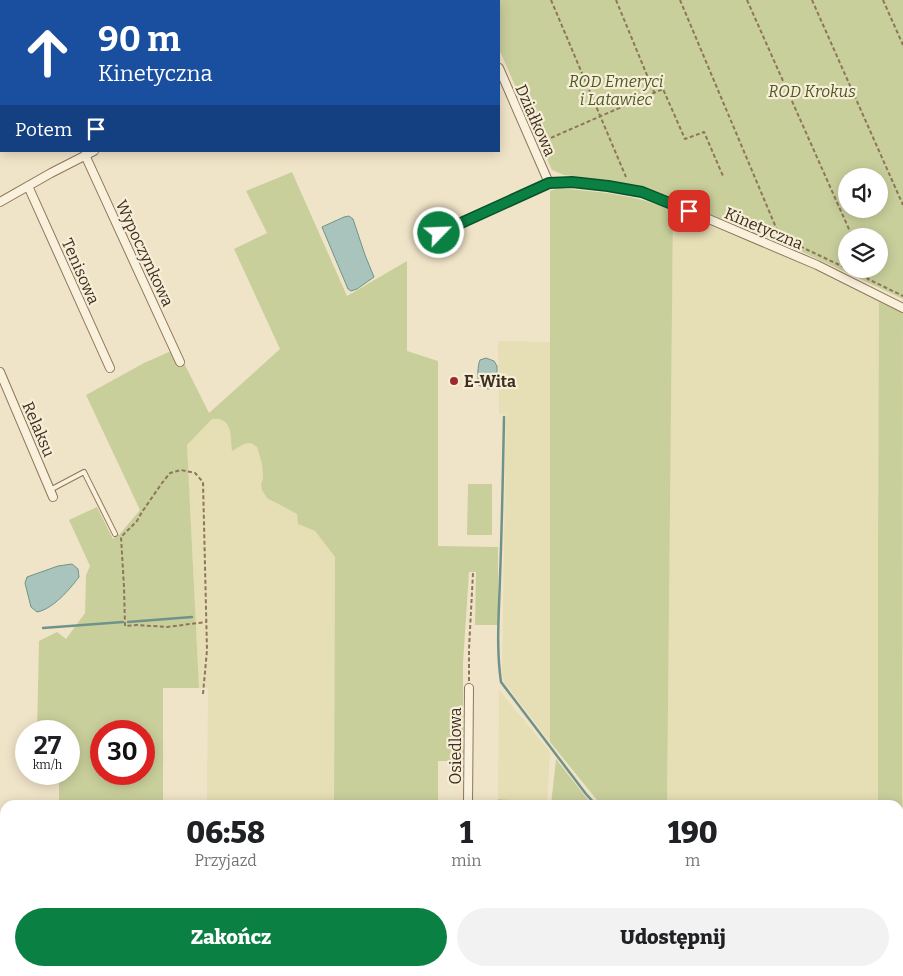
<!DOCTYPE html>
<html lang="pl">
<head>
<meta charset="utf-8">
<style>
  :root { --surface:#fff; --page:#f2f2f2; --text:#202124; --muted:#757577; --accent:#0b8043 }
  body { margin:0; font-family:Bitter,serif; background:var(--page); color:var(--text); height:100vh; display:flex; flex-direction:column; font-size:19px; white-space:nowrap }
  * { box-sizing:border-box; margin:0 }
  p { font-size:16px; color:var(--muted) }
  .icon { flex:none; width:28px; height:28px; fill:none; stroke:currentColor; stroke-width:2; stroke-linecap:round; stroke-linejoin:round }
  .map { position:relative; flex:1; overflow:hidden }
  .drawer { position:absolute; left:0px; top:800px; width:904px; height:176px; display:flex; flex-direction:column; background:var(--surface); border-radius:15px 15px 0 0; box-shadow:0 2px 12px #0003 }
  .drawer>* { flex:none }
  .hud { position:absolute; left:0px; top:0px; width:500px; height:152px; box-shadow:0 2px 12px #0003; background:#1a4fa0; color:#fff; overflow:hidden }
  .tools { position:absolute; left:838px; top:168px; display:grid; gap:10px }
  .tools a { display:grid; place-items:center; width:50px; height:50px; border-radius:50%; background:var(--surface); box-shadow:0 2px 12px #0003; font-size:25px }
  .speed { position:absolute; left:15px; top:720px; display:flex; gap:10px; font-size:25px; font-weight:700; text-align:center }
  .speed>* { display:grid; place-content:center; width:65px; height:65px; border-radius:50%; background:var(--surface); box-shadow:0 2px 12px #0003; line-height:1 }
  .speed small { font-size:12px; font-weight:400 }
  .speed .limit { border:8px solid #d22; background:#fff; color:#111 }
  .pin { position:absolute; display:grid; place-items:center; width:42px; height:42px; color:#fff; margin:-21px; border-radius:10px; box-shadow:0 2px 8px #0006 }
  .me { position:absolute; width:55px; margin:-28px; rotate:66deg; stroke-linejoin:round; filter:drop-shadow(0 0 4px #0008) }
  .turn { display:flex; align-items:center; gap:18px; height:105px; padding:0 15px; font-size:22px }
  .turn .icon { width:65px; height:65px; stroke-width:2.5 }
  .turn b { display:block; font-size:35px; line-height:42px }
  .then { display:flex; align-items:center; height:48px; padding:0 15px; background:#0003; gap:10px; font-size:19px }
  .eta { display:flex; justify-content:space-evenly; align-items:center; height:85px; text-align:center }
  .eta b { font-size:30px; font-weight:800; line-height:35px }
  .action { display:flex; gap:10px; margin-top:auto; padding:10px 15px }
  .action a { flex:1; height:58px; border-radius:30px; background:var(--accent); color:#fff; font-size:20px; font-weight:800; line-height:58px; text-align:center }
  .action a+a { background:var(--page); color:var(--text) }
  .map>svg:first-child { display:block }
</style>
</head>
<body>
<div class="map">
<svg width="903" height="976" viewBox="0 0 903 976">
  <rect width="100%" height="100%" fill="#f0e4c8"/>
  <path fill="#e6deb5" d="M673,211L803,264L879,302L878,545V805H667Z
    M498,341L550,342V742L504,682L502,675L506,414H499Z
    M212,418H219L226,421L229,426L232,451L244,444L251,443L257,447L262,464L263,478L261,484L276,503L297,514L298,524L315,531L335,557L334,805H207L208,688H199L187,445Z
    M903,554V941L902,942Z
    M499,690L550,752L547,803L498,799Z
    M234,971H334V976H234Z
    M738,971H878V972L874,976H738Z"/>
  <path fill="#c9cf9b" fill-rule="evenodd" d="M477,0H903V299L779,241L712,215L676,199L638,185L564,175L552,170L499,49V1H478ZM846,176H879V209H846ZM846,236H879V269H846Z
    M292,172L347,296L407,261V351L438,361V546L498,547V625H475L476,572H469L463,663V761H438V805H334L335,557L315,531L298,524L297,514L267,498L262,490L261,484L263,478L262,464L257,447L251,443L244,444L232,451C230,435 233,417 212,419L187,445L199,688H163V805H59V774H69V731H37L39,641L57,632L66,639L85,613L86,575L90,566L69,520L97,507L113,539L118,534L119,535L140,510L86,395L144,363L171,351L177,363L183,361L209,413L280,349L234,249L267,233L246,191ZM101,731H144V774H101Z
    M559,188C599,192 636,194 673,211L667,805H601L550,742V191Z
    M879,302L903,313L902,942L899,947V805H878V545Z
    M468,484H492V535H467Z
    M556,759L592,805H551Z
    M498,799L547,803L546,805H498Z
    M0,887H5V971H12V976H0Z
    M903,953V976H883L887,971H899V958Z
    M43,971H162V976H43Z
    M334,971H437V976H334Z
    M473,971H499V976H473Z
    M538,971H649V976H538Z"/>
  <path fill="#a9c4bc" stroke="#6f938a" d="M349,216L353,219L365,255L374,277L357,289L351,291L348,289L322,227L344,217Z
    M486,358L494,361L497,366V387L488,389L478,385C478,376 477,368 480,360Z
    M72,564L78,569L79,577C70,589 53,609 37,612L31,607L25,583L27,577L58,566Z"/>
  <g fill="none" stroke-linecap="round" stroke-linejoin="round">
    <path stroke="#6f938a" stroke-width="2.5" d="M504,417C503,471 502,524 500,578C499,612 496,648 501,682L586,794L596,805
      M128,622L192,617
      M43,628L123,622"/>
    <defs>
      <path id="lane" d="M0,83L1,82
        M50,490L84,472L115,534
        M534,971V976"/>
      <path id="street" d="M32,0L33,1
        M91,0L92,1
        M189,0V1
        M470,0L471,1
        M355,1L356,0
        M499,68L549,183
        M85,155L180,362
        M28,186L110,368
        M0,202L51,173L94,151
        M426,238L549,183L572,182L608,186L642,192L671,203L817,265L903,308
        M0,372L53,497
        M468,805L469,688
        M899,953L903,948
        M21,976V971
        M199,976V971
        M468,976V971
        M879,976L883,971"/>
    </defs>
    <use href="#lane" stroke="#8d765c" stroke-width="6"/>
    <use href="#street" stroke="#8d765c" stroke-width="10"/>
    <path stroke="#8d765c" stroke-width="2" stroke-dasharray="4 2.5" stroke-linecap="butt" d="M551,0L626,177
      M616,0L654,92
      M680,0L780,237L846,268
      M747,0L852,236
      M812,0L903,205
      M883,0L903,45
      M539,143L663,89L685,139L704,132L723,176
      M849,269L864,275L868,279L903,296
      M867,269L868,279
      M469,681V649L473,573
      M203,694L207,650L203,482L195,473L181,470L170,473L162,483L142,512L137,521L121,537L124,587L125,626L137,625L167,627L206,622
      M70,971V976"/>
    <use href="#lane" stroke="#faf1dc" stroke-width="4"/>
    <use href="#street" stroke="#faf1dc" stroke-width="8"/>
  </g>
  <g fill="none" stroke-linecap="round" stroke-linejoin="round">
    <defs>
      <path id="route" d="M439,233L549,183L572,182L608,186L642,192L689,211"/>
    </defs>
    <use href="#route" stroke="#07532c" stroke-width="12"/>
    <use href="#route" stroke="#0b8043" stroke-width="9"/>
  </g>
  <circle fill="#9e2a2b" stroke="#f7eed8" stroke-width="2" cx="454" cy="381" r="5"/>
  <g text-anchor="middle" stroke-width="4.5" stroke-linejoin="round" paint-order="stroke">
    <g font-size="16" font-style="italic" fill="#4d5a26" stroke="#f7eed8">
      <text x="616" y="87">ROD Emeryci<tspan x="616" dy="18">i Latawiec</tspan></text>
      <text x="812" y="97">ROD Krokus</text>
    </g>
    <g font-size="16" fill="#3d2e20" stroke="#f7eed8">
      <text transform="translate(536 120) rotate(66)" y="6">Działkowa</text>
      <text transform="translate(764 228) rotate(23)" y="6">Kinetyczna</text>
      <text transform="translate(145 253) rotate(65)" y="6">Wypoczynkowa</text>
      <text transform="translate(81 271) rotate(66)" y="6">Tenisowa</text>
      <text transform="translate(39 429) rotate(67)" y="6">Relaksu</text>
      <text transform="translate(455 746) rotate(-90)" y="6">Osiedlowa</text>
    </g>
    <g font-size="16" font-weight="bold" fill="#3d2e20" stroke="#f7eed8" text-anchor="start">
      <text x="464" y="387">E-Wita</text>
    </g>
  </g>
</svg>
<div class="tools">
<a><svg class="icon" aria-label="sound" viewBox="0 0 24 24"><path d="M4 9h4l5-4v14l-5-4H4zM17 9q2 3 0 6"/></svg></a>
<a><svg class="icon" aria-label="layers" viewBox="0 0 24 24"><path d="M12 4l9 5-9 5-9-5zM3 14l9 5 9-5"/></svg></a>
</div>
<div class="speed"><div>27<small>km/h</small></div><div class="limit">30</div></div>
<div class="pin" style="left:689px;top:211px;background:#d93025"><svg class="icon" aria-label="arrive" viewBox="0 0 24 24"><path d="M6 21V4h12l-3 4 3 4H6"/></svg></div>
<svg class="me" style="left:439px;top:233px" viewBox="-20 -20 40 40"><circle r="17" fill="#0b8043" stroke="#fff" stroke-width="3"/><path d="M0-11L8 9 0 5-8 9z" fill="#fff"/></svg>
<div class="hud">
<div class="turn"><svg class="icon" aria-label="ahead" viewBox="0 0 24 24"><path d="M12 20V5M6 11l6-6 6 6"/></svg><div><b>90 m</b>Kinetyczna</div></div>
<div class="then">Potem<svg class="icon" aria-label="arrive" viewBox="0 0 24 24"><path d="M6 21V4h12l-3 4 3 4H6"/></svg></div>
</div>
<section class="drawer">
<div class="eta">
<div><b>06:58</b><p>Przyjazd</p></div>
<div><b>1</b><p>min</p></div>
<div><b>190</b><p>m</p></div>
</div>
<div class="action"><a>Zakończ</a><a>Udostępnij</a></div>
</section>
</div>
</body>
</html>
